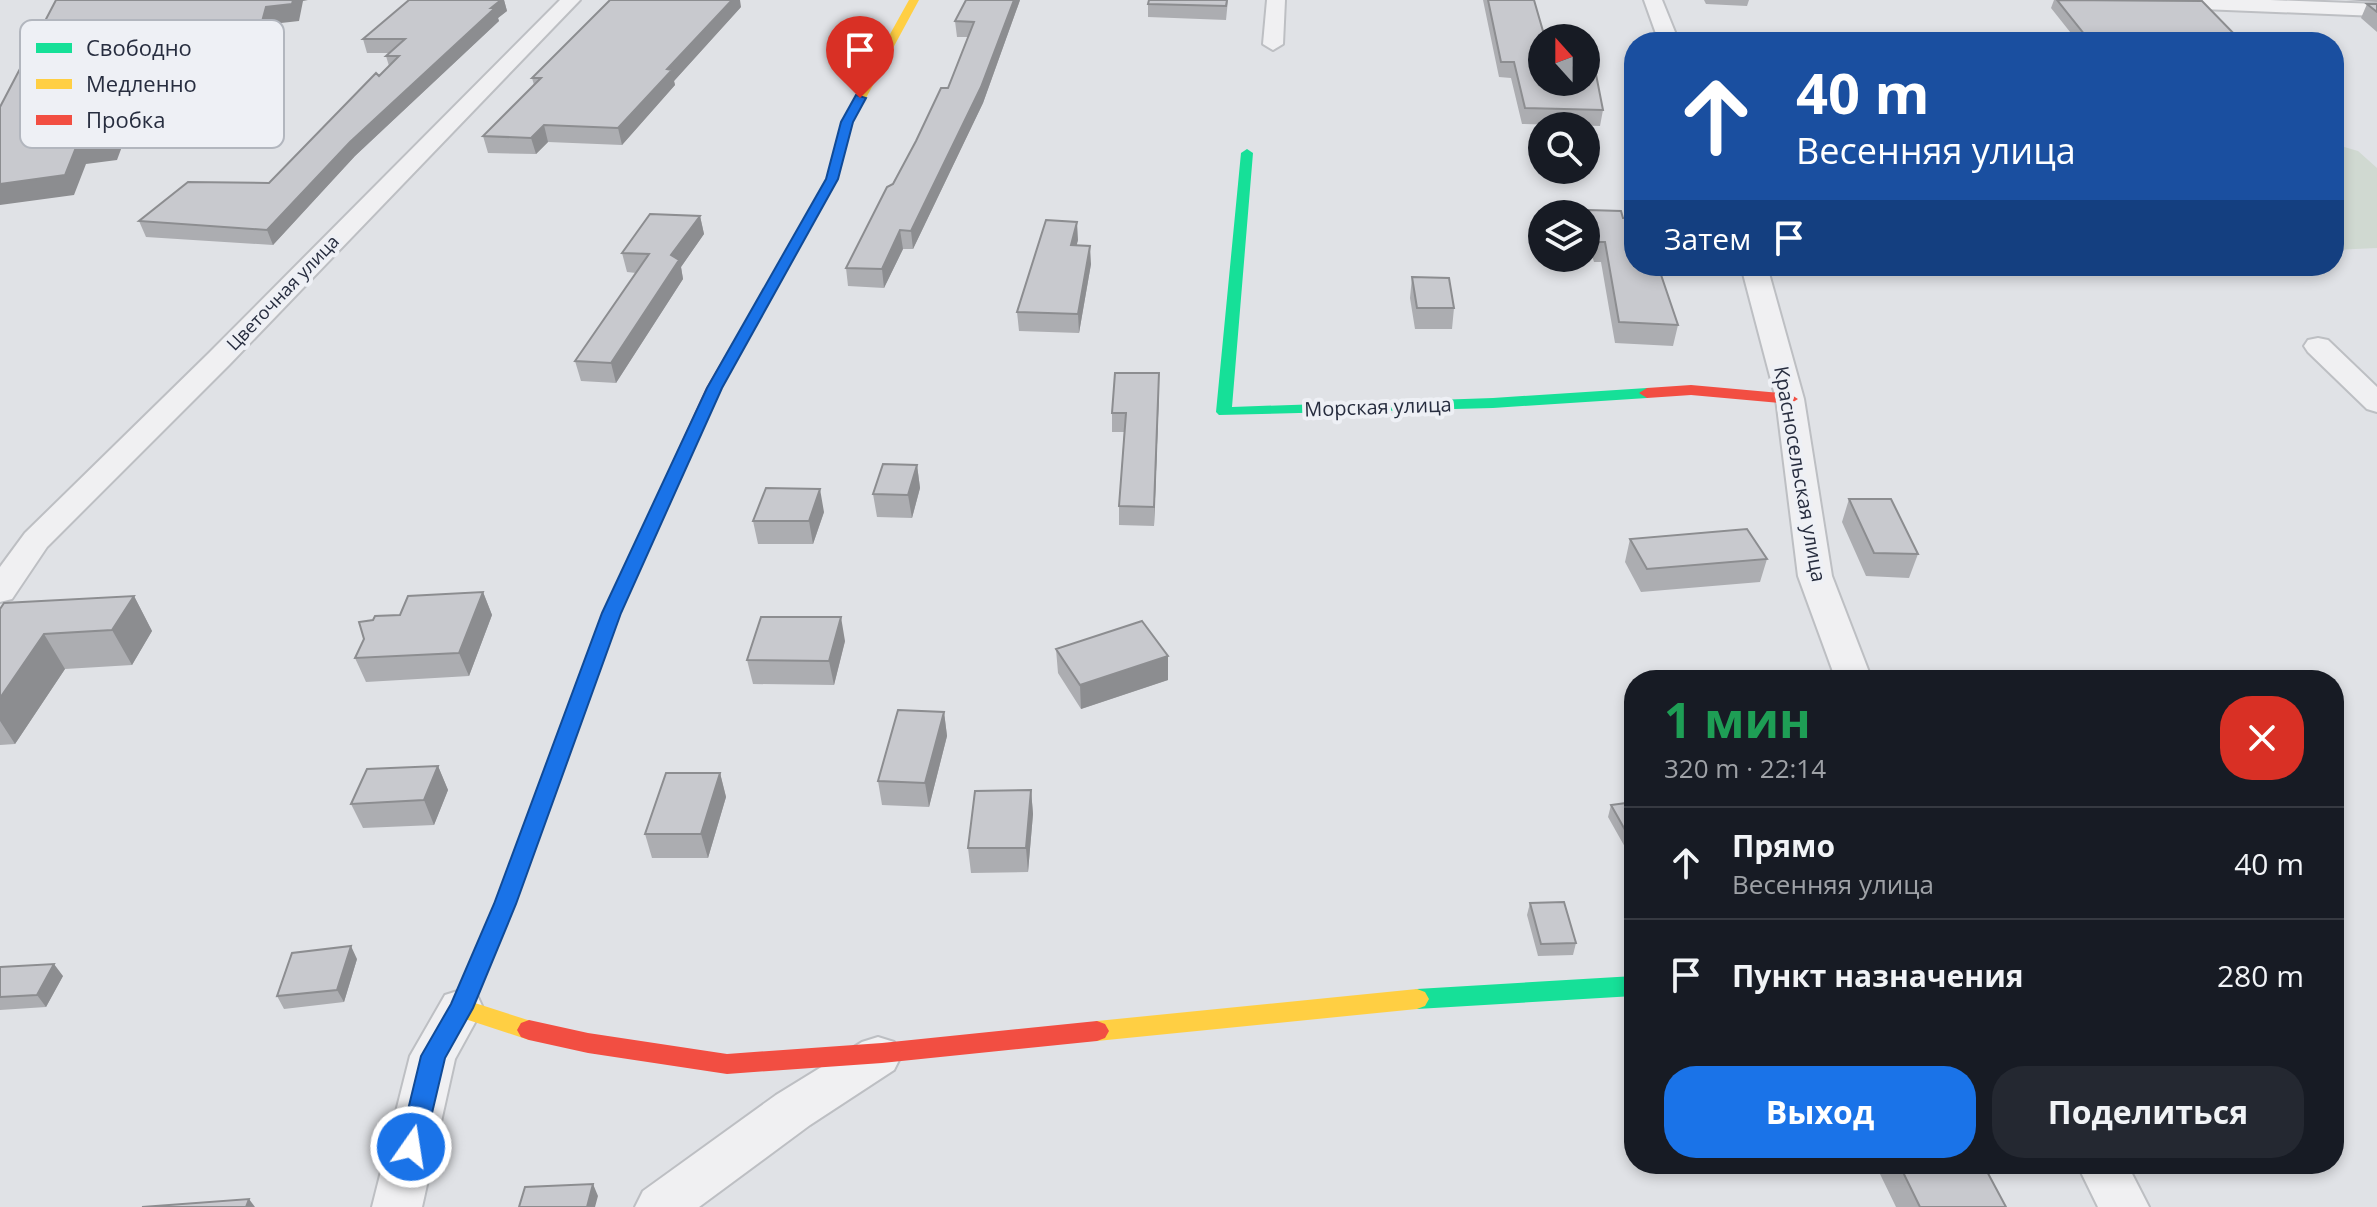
<!DOCTYPE html>
<html lang="ru">
<head>
<meta charset="utf-8">
<style>
  :root { --surface:#171b24; --page:#242831; --text:#f1f3f6; --muted:#9ea1a6; --line:#363941; --accent:#1a73e8 }
  body { margin:0; font-family:"Open Sans",sans-serif; background:var(--page); color:var(--text); height:100vh; display:flex; flex-direction:column; font-size:30px; white-space:nowrap }
  * { box-sizing:border-box; margin:0 }
  p { font-size:26px; color:var(--muted) }
  .icon { flex:none; width:44px; height:44px; fill:none; stroke:currentColor; stroke-width:2; stroke-linecap:round; stroke-linejoin:round }
  .map { position:relative; flex:1; overflow:hidden }
  .side { position:absolute; left:1624px; top:670px; width:720px; height:504px; display:flex; flex-direction:column; background:var(--surface); border-radius:32px; box-shadow:0 4px 12px #0003 }
  .side>* { flex:none }
  .top-card { position:absolute; left:1624px; top:32px; width:720px; height:244px; border-radius:32px; box-shadow:0 4px 12px #0003; background:#1a4fa0; color:#fff; overflow:hidden }
  .needle { width:52px; rotate:339deg }
  .buttons { position:absolute; left:1528px; top:24px; display:grid; gap:16px }
  .buttons a { display:grid; place-items:center; width:72px; height:72px; border-radius:50%; background:var(--surface); box-shadow:0 4px 12px #0003; font-size:40px }
  .pin { position:absolute; display:grid; place-items:center; width:68px; height:68px; color:#fff; margin:-82px -34px; border-radius:50% 50% 50% 0; rotate:-45deg; box-shadow:0 0 8px #0007 }
  .pin .icon { rotate:45deg }
  .me { position:absolute; width:88px; margin:-44px; rotate:13deg; stroke-linejoin:round; filter:drop-shadow(0 0 6px #0008) }
  .turn { display:flex; align-items:center; gap:28px; height:168px; padding:0 40px; font-size:36px }
  .turn .icon { width:104px; height:104px; stroke-width:2.5 }
  .turn b { display:block; font-size:56px; line-height:68px }
  .then { display:flex; align-items:center; height:76px; padding:0 40px; background:#0003; gap:16px; font-size:30px }
  .round { display:grid; place-items:center; flex:none; width:84px; height:84px; border-radius:32px; background:var(--page) }
  .headline { display:flex; align-items:center; justify-content:space-between; height:136px; padding:0 40px }
  h1 { font-size:48px; font-weight:700; line-height:60px; color:#1e9e55 }
  .button { display:flex; gap:16px; margin-top:auto; padding:16px 40px }
  .button a { flex:1; height:92px; border-radius:32px; background:var(--accent); color:#fff; font-size:32px; font-weight:700; line-height:92px; text-align:center }
  .button a+a { background:var(--page); color:var(--text) }
  ul { padding:0; list-style:none }
  li { display:flex; align-items:center; gap:24px; height:112px; padding:0 40px; border-top:2px solid var(--line) }
  li div { flex:1 }
  li b { display:block; font-size:30px }
  li em { font-style:normal }
  .map>svg:first-child { display:block }
</style>
</head>
<body>
<div class="map">
<svg width="2377" height="1207" viewBox="0 0 2377 1207">
  <rect width="100%" height="100%" fill="#e0e2e6"/>
  <path fill="#d0d9d1" d="M2334,144L2358,151L2377,168V248L2334,250Z"/>
  <g fill="none" stroke-linecap="round" stroke-linejoin="round">
    <defs>
      <path id="street" d="M560,0H580L229,365L47,547L12,599L0,602V567L25,533L209,353Z
        M1267,0H1285L1283,44L1273,50L1263,44Z
        M1644,0H1662L1679,42H1659Z
        M2119,0H2270L2377,4V16L2128,6Z
        M1741,266H1767L1804,399L1832,576L1872,680H1836L1798,576L1776,399Z
        M2318,338L2328,340L2377,387V412L2367,409L2308,352L2304,346L2308,340Z
        M461,990L477,995L483,1008L455,1059L422,1207H372L410,1056L445,995Z
        M878,1037L894,1042L901,1056L894,1070L810,1125L699,1207H635L643,1191L776,1095L862,1042Z
        M2077,1164H2127L2149,1207H2098Z"/>
    </defs>
    <use href="#street" stroke="#bdbfc3" stroke-width="4"/>
    <use href="#street" fill="#f0f0f2" fill-rule="evenodd"/>
    <path fill="#16e098" fill-rule="evenodd" d="M1247,149L1253,153L1232,407L1493,398L1647,388L1655,393L1647,398L1493,408L1219,415L1216,412L1241,153Z
      M1634,976V996L1417,1009L1409,1006L1405,999L1409,992L1417,989Z"/>
    <path fill="#ffcf43" fill-rule="evenodd" d="M909,0H919L853,122L838,179L770,302L763,306L758,305L756,302L826,179L841,122Z
      M608,615L617,621L516,904L475,1003L537,1023L541,1030L537,1037L529,1040L453,1015L449,1008L494,904L599,621Z
      M1417,989L1425,992L1429,999L1425,1006L1417,1009L1097,1041L1089,1038L1085,1031L1089,1024L1097,1021Z"/>
    <path fill="#f24e42" fill-rule="evenodd" d="M763,298L770,302L722,388L617,621L614,625H602L599,621L706,388L756,302Z
      M1691,385L1790,394L1798,399L1790,404L1691,395L1647,398L1639,393L1647,388Z
      M529,1020L588,1033L727,1054L882,1043L1097,1021L1105,1024L1109,1031L1105,1038L1097,1041L882,1063L727,1074L588,1053L529,1040L521,1037L517,1030L521,1023Z"/>
  </g>
  <path fill="#acadb1" d="M409,0H504L507,11L498,18L499,21L355,156L273,245L146,237L139,221L269,183L389,66L386,56L389,53H367L363,39Z
    M1020,0L983,103L913,249H903L884,288L848,286L846,268L916,141L948,88L968,37H957L955,21Z
    M1228,0L1226,20L1148,17V4Z
    M1483,0H1534L1542,82L1603,110L1600,126L1522,124L1511,78L1499,77Z
    M1704,0H1749L1747,6L1706,4Z
    M2054,0H2178L2242,42H2078L2051,8Z
    M2346,0H2377V2Z
    M2367,4H2377V32L2361,18Z
    M741,7L674,81L675,85L622,145L548,142L536,154L488,153L483,136L534,85L532,78Z
    M1588,210L1623,218L1678,325L1673,346L1615,343L1601,262H1594L1586,236V221Z
    M700,216L704,234L681,267L683,279L616,383L581,381L575,361L636,273L627,272L622,253Z
    M1078,240L1076,245L1091,264L1079,333L1019,331L1017,312Z
    M1412,277L1454,308L1452,329H1415L1410,298Z
    M1159,391L1154,526L1119,525V506L1124,432H1112V413Z
    M917,465L920,488L912,518L877,517L873,494Z
    M1849,499L1918,554L1909,578L1866,576L1842,522Z
    M824,512L813,544H758L753,521Z
    M1630,539L1767,559L1760,582L1641,592L1625,562Z
    M483,592L492,615L469,676L366,682L355,658L373,620L400,615Z
    M134,596L152,631L132,665L65,669L15,744L0,745V609Z
    M845,641L834,685L753,684L747,660Z
    M1056,649L1168,680L1081,709L1058,673Z
    M944,712L947,736L929,807L882,805L878,781Z
    M438,766L448,790L434,825L363,828L351,804Z
    M720,773L726,797L708,858H652L645,834Z
    M1031,790L1033,814L1028,872L971,873L968,848Z
    M1634,802V856H1630L1608,817L1611,805Z
    M1530,903L1576,943L1573,955L1538,956L1527,915Z
    M357,959L344,1002L284,1009L277,996Z
    M0,967L63,976L46,1007L0,1010Z
    M1885,1164H1983L2006,1207H1896L1880,1174Z"/>
  <path fill="#8c8d90" d="M293,0H308L303,1L299,21L272,24L266,47L240,50L234,72L146,82L117,160L86,164L74,195L0,205V184L77,145L138,64L234,32L266,7Z
    M501,0H504L507,11L498,18L499,21L355,156L273,245L267,230L350,142L491,8Z
    M732,0H740L741,7L674,81L675,85L622,145L618,128L667,69Z
    M1014,0H1020L983,103L913,249L911,231Z
    M544,125L548,142L536,154L531,138Z
    M700,216L704,234L681,267L683,279L616,383L611,363L671,255Z
    M1077,222L1078,240L1072,264L1071,245Z
    M900,230L903,249L884,288L882,269Z
    M1090,246L1091,264L1079,333L1078,314Z
    M1159,373V391L1154,526V507Z
    M917,465L920,488L912,518L908,495Z
    M820,489L824,512L813,544L809,521Z
    M483,592L492,615L469,676L459,653Z
    M134,596L152,631L132,665L112,630Z
    M841,617L845,641L834,685L829,661Z
    M44,634L65,669L15,744L0,721V698Z
    M1168,656V680L1081,709L1080,685Z
    M944,712L947,736L929,807L925,783Z
    M438,766L448,790L434,825L424,800Z
    M720,773L726,797L708,858L701,834Z
    M1031,790L1033,814L1028,872L1026,848Z
    M1633,844L1634,856H1630Z
    M351,946L357,959L344,1002L337,990Z
    M54,964L63,976L46,1007L37,995Z
    M593,1184L598,1196L595,1207H587Z
    M249,1199L255,1207H246Z"/>
  <path fill="#c8c9ce" stroke="#8c8d90" stroke-width="2" d="M56,0H293L292,4L266,7L260,29L234,32L227,54L138,64L109,141L77,145L65,175L0,184V107Z
    M409,0H501L491,8H495L350,142L267,230L139,221L188,182L269,183L376,73L379,76L399,56H386L405,39H363Z
    M610,0H732L667,69L672,70L618,128L544,125L531,138L483,136L541,78H532Z
    M966,0H1014L981,87L911,231L900,230L882,269L846,268L887,187L893,184L916,141L941,88H948L974,22L955,21Z
    M1149,0H1227L1226,6L1148,4Z
    M1488,0H1534L1545,38H1542V82H1586V59H1593L1603,110L1525,108L1514,62H1501Z
    M2057,0L2202,1L2242,42H2135L2122,41L2118,36L2085,35Z
    M2367,4H2377V12Z
    M1588,210L1621,211L1623,218H1634V266H1658L1678,325L1619,322L1605,242H1597Z
    M650,214L700,216L671,255L679,260L611,363L575,361L649,254L622,253Z
    M1046,220L1077,222L1071,245L1090,246L1078,314L1017,312Z
    M1412,277L1449,278L1454,308H1417Z
    M1115,373H1159L1154,507L1119,506L1126,413H1112Z
    M883,464L917,465L908,495L873,494Z
    M766,488L820,489L809,521H753Z
    M1849,499H1891L1918,554L1874,553Z
    M1747,529L1767,559L1647,569L1630,539Z
    M483,592L459,653L355,658L364,639L359,622L373,620L375,616L400,615L408,596Z
    M134,596L112,630L44,634L0,698V609L4,603Z
    M761,617H841L829,661L747,660Z
    M1142,621L1168,656L1080,685L1056,649Z
    M898,710L944,712L925,783L878,781Z
    M438,766L424,800L351,804L367,769Z
    M666,773H720L701,834H645Z
    M1031,790L1026,848H968L975,791Z
    M1634,802V844H1633L1611,805Z
    M1564,902L1576,943L1541,944L1530,903Z
    M351,946L337,990L277,996L292,953Z
    M54,964L37,995L0,997V967Z
    M1899,1164H1983L2006,1207H1920Z
    M593,1184L587,1207H519L525,1187Z
    M249,1199L246,1207H142Z"/>
  <path fill="#1a73e8" stroke="#114b97" stroke-width="2" d="M856,95L866,98L853,122L838,179L722,388L621,613L516,904L473,1008L445,1058L424,1147L420,1155L411,1158L402,1155L399,1147L421,1056L451,1004L494,904L602,613L707,388L826,179L841,122Z"/>
  <g text-anchor="middle" stroke-width="8" stroke-linejoin="round" paint-order="stroke">
    <g font-size="18" fill="#272d3f" stroke="#eef0f5">
      <text transform="translate(283 293) rotate(-46)" y="6">Цветочная улица</text>
    </g>
    <g font-size="20" fill="#272d3f" stroke="#eef0f5">
      <text transform="translate(1378 407) rotate(-2)" y="7">Морская улица</text>
      <text transform="translate(1800 474) rotate(80)" y="7">Красносельская улица</text>
    </g>
  </g>
  <rect x="20" y="20" width="264" height="128" rx="12" fill="#eef0f5" stroke="#b2b6be" stroke-width="2"/>
  <rect x="36" y="43" width="36" height="10" fill="#16e098"/>
  <rect x="36" y="79" width="36" height="10" fill="#ffcf43"/>
  <rect x="36" y="115" width="36" height="10" fill="#f24e42"/>
  <g font-size="22" fill="#272d3f">
    <text x="86" y="56">Свободно</text>
    <text x="86" y="92">Медленно</text>
    <text x="86" y="128">Пробка</text>
  </g>
</svg>
<div class="buttons">
<a><svg class="needle" viewBox="-14 -14 28 28"><path d="M0-13l5 13h-10z" fill="#e53935"/><path d="M0 13l5-13h-10z" fill="#9ea1a6"/></svg></a>
<a><svg class="icon" aria-label="search" viewBox="0 0 24 24"><circle cx="10" cy="10" r="6"/><path d="M15 15l6 6"/></svg></a>
<a><svg class="icon" aria-label="layers" viewBox="0 0 24 24"><path d="M12 4l9 5-9 5-9-5zM3 14l9 5 9-5"/></svg></a>
</div>
<div class="pin" style="left:860px;top:98px;background:#d93025"><svg class="icon" aria-label="arrive" viewBox="0 0 24 24"><path d="M6 21V4h12l-3 4 3 4H6"/></svg></div>
<svg class="me" style="left:411px;top:1147px" viewBox="-20 -20 40 40"><circle r="17" fill="#1a73e8" stroke="#fff" stroke-width="3"/><path d="M0-11L8 9 0 5-8 9z" fill="#fff"/></svg>
<div class="top-card">
<div class="turn"><svg class="icon" aria-label="ahead" viewBox="0 0 24 24"><path d="M12 20V5M6 11l6-6 6 6"/></svg><div><b>40 m</b>Весенняя улица</div></div>
<div class="then">Затем<svg class="icon" aria-label="arrive" viewBox="0 0 24 24"><path d="M6 21V4h12l-3 4 3 4H6"/></svg></div>
</div>
<section class="side">
<div class="headline"><div><h1>1 мин</h1><p>320 m · 22:14</p></div><a class="round" style="background:#d93025;color:#fff"><svg class="icon" aria-label="close" viewBox="0 0 24 24"><path d="M6 6l12 12M18 6L6 18"/></svg></a></div>
<ul>
<li><svg class="icon" aria-label="ahead" viewBox="0 0 24 24"><path d="M12 20V5M6 11l6-6 6 6"/></svg><div><b>Прямо</b><p>Весенняя улица</p></div><em>40 m</em></li>
<li><svg class="icon" aria-label="arrive" viewBox="0 0 24 24"><path d="M6 21V4h12l-3 4 3 4H6"/></svg><div><b>Пункт назначения</b></div><em>280 m</em></li>
</ul>
<div class="button"><a>Выход</a><a>Поделиться</a></div>
</section>
</div>
</body>
</html>
